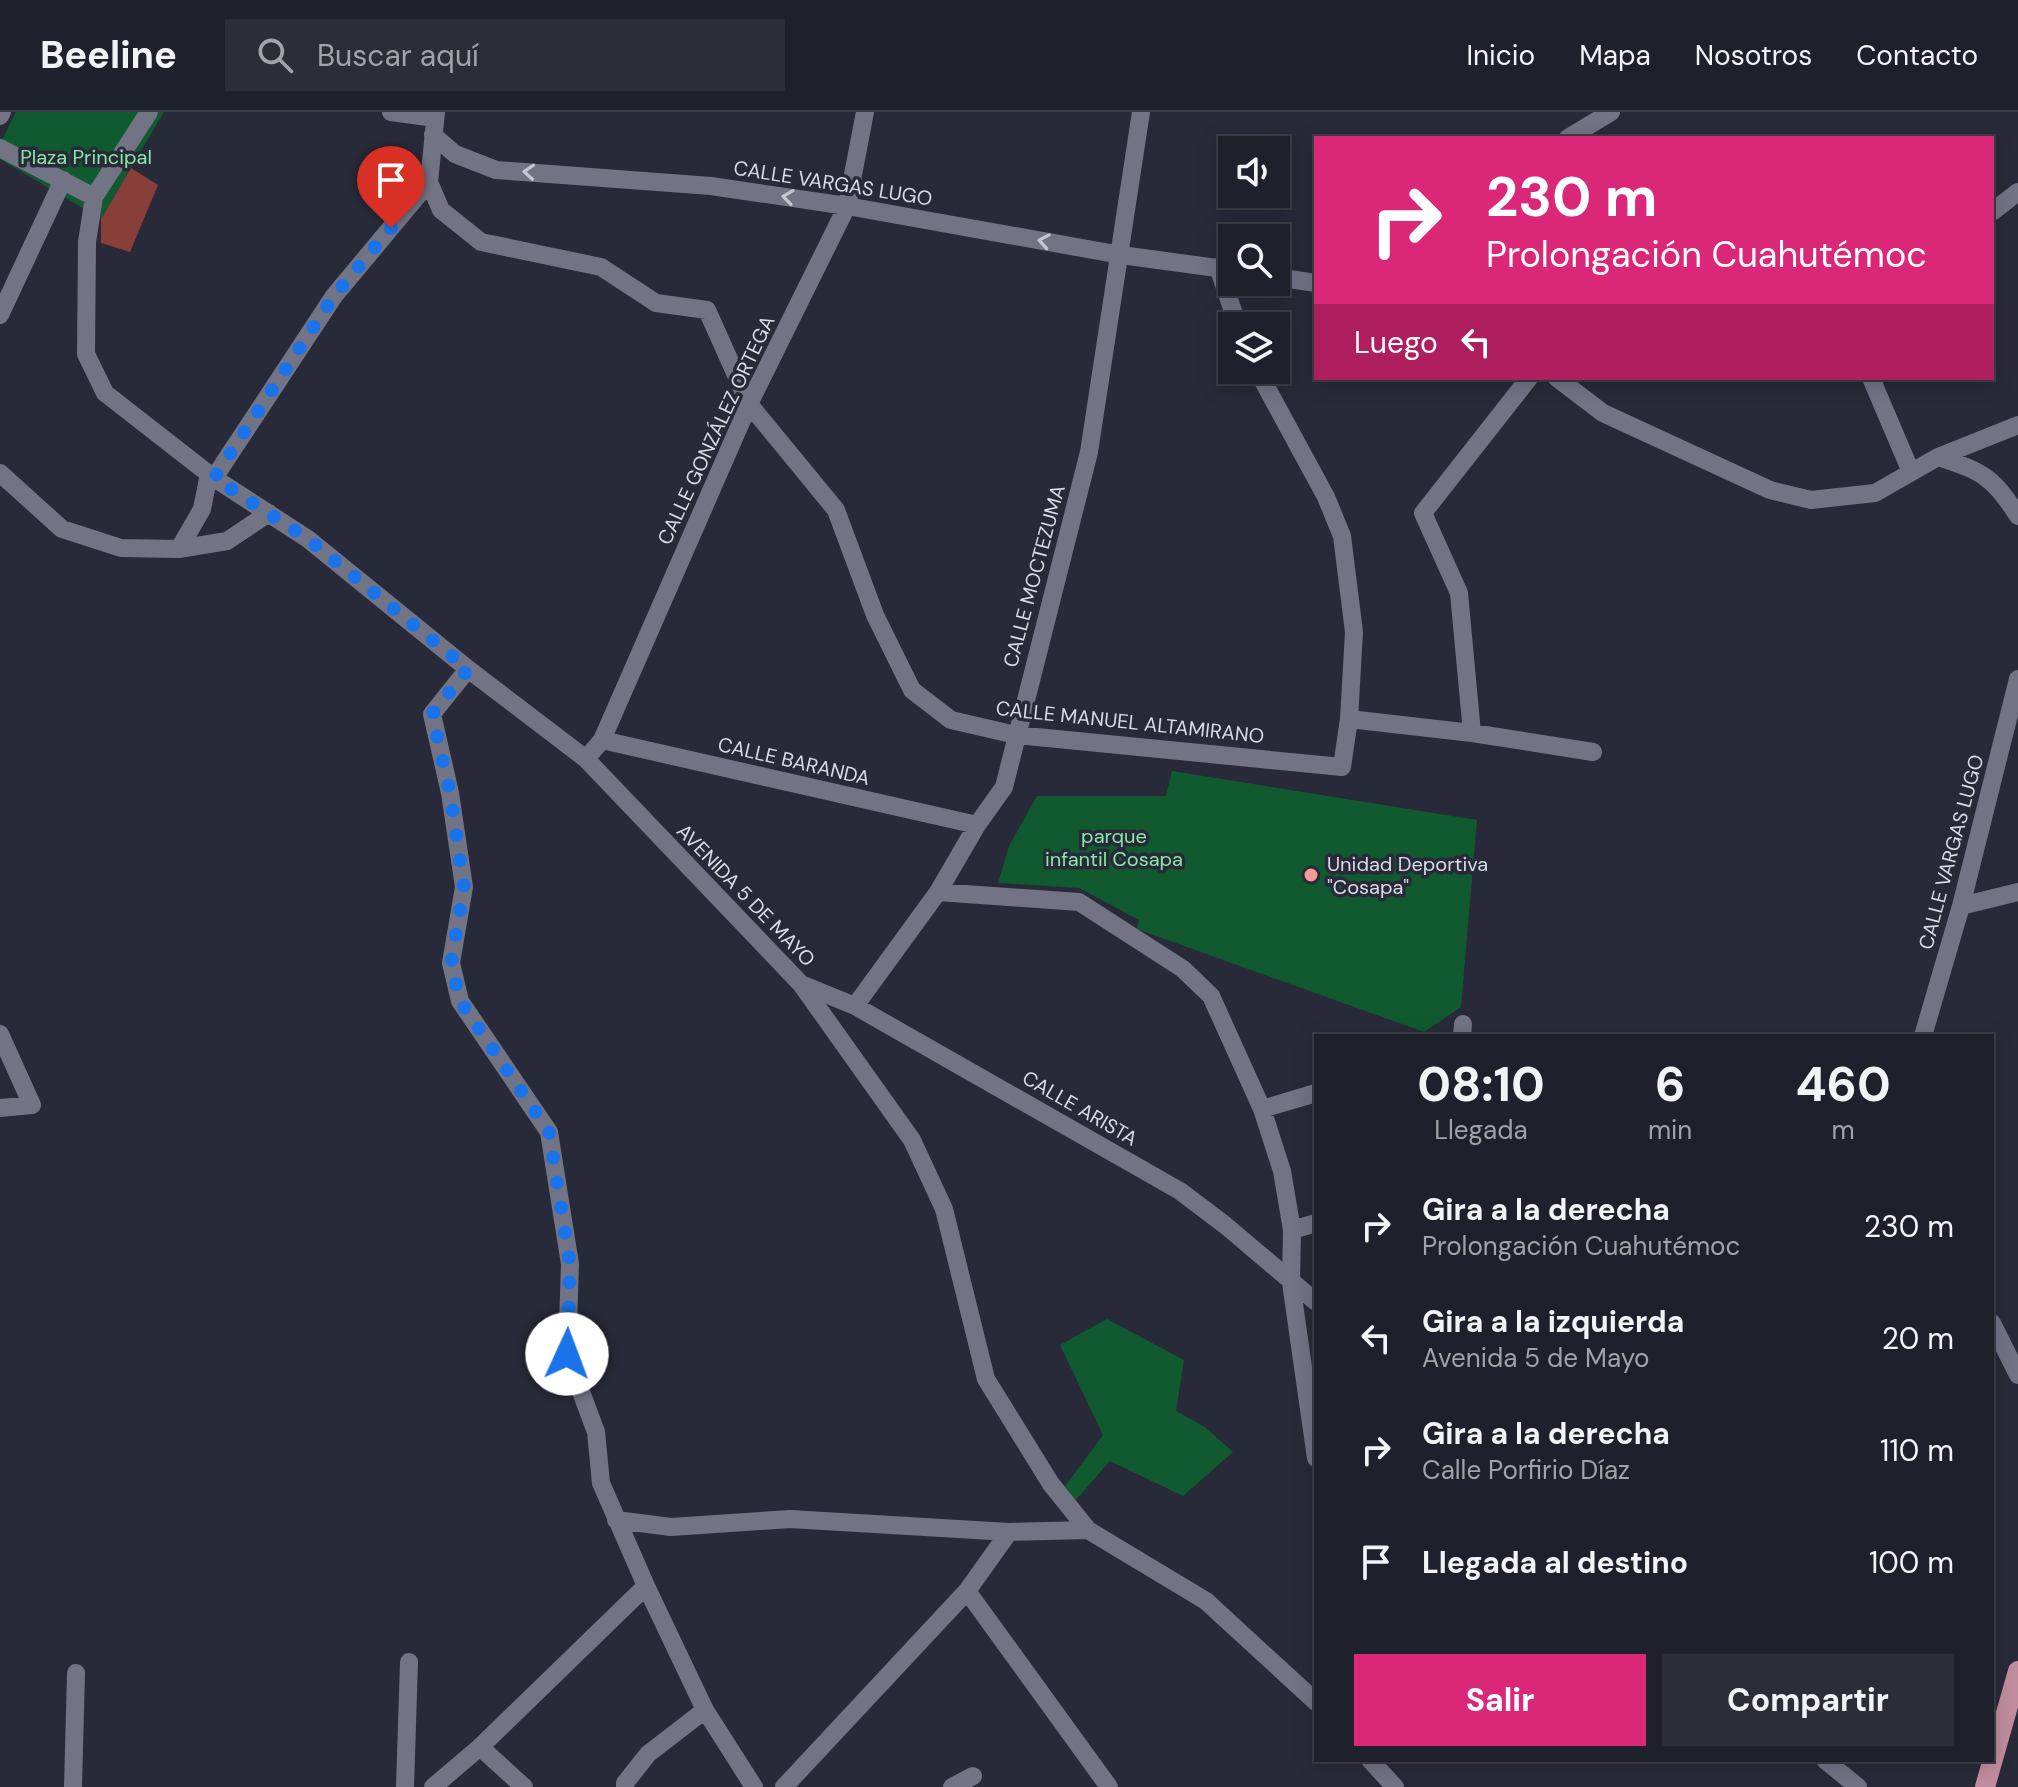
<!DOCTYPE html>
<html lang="es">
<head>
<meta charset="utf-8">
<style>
  :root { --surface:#1e202b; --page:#2b2d37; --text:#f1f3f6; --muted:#a1a3a9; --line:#3c3e47; --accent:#db2777 }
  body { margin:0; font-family:"DM Sans",sans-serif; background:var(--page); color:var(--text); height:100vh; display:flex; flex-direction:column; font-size:30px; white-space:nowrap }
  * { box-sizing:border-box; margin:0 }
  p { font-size:26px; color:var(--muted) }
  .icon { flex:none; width:44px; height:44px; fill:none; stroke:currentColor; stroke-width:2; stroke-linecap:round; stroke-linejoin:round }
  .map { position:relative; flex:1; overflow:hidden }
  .panel { position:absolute; left:1314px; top:922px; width:680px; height:728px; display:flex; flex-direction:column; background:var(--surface); border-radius:0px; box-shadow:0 4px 20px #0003,0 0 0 2px var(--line) }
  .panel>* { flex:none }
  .top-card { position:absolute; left:1314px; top:24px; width:680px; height:244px; border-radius:0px; box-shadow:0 4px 20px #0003,0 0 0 2px var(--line); background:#db2777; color:#fff; overflow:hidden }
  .buttons { position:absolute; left:1218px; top:24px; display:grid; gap:16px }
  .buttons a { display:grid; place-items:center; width:72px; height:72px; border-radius:0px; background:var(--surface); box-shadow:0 4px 20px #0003,0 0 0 2px var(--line); font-size:40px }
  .pin { position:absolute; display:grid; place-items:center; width:68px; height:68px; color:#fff; margin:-82px -34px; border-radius:50% 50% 50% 0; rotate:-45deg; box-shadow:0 0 8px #0007 }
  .pin .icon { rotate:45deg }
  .me { position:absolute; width:88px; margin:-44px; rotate:2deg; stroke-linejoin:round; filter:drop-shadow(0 0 6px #0008) }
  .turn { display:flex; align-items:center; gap:28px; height:168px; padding:0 40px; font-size:36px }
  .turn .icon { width:104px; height:104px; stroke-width:2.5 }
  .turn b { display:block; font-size:56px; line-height:68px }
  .then { display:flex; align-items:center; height:76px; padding:0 40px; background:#0003; gap:16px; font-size:30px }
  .eta { display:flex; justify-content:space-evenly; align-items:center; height:136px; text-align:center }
  .eta b { font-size:48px; font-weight:700; line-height:56px }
  .primary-button { display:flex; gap:16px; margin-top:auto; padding:16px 40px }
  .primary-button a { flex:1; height:92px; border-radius:0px; background:var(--accent); color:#fff; font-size:32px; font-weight:700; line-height:92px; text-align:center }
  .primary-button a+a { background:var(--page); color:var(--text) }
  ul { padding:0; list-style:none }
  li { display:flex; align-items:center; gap:24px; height:112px; padding:0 40px }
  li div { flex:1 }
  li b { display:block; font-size:30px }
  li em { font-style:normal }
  header { display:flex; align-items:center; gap:48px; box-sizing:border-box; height:112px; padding:0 40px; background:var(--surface); border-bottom:2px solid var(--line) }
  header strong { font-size:38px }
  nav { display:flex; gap:44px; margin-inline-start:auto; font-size:28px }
  .search { width:560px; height:72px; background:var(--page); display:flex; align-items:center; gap:20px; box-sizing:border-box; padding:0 28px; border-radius:0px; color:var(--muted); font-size:30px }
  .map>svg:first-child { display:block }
</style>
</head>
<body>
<header>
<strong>Beeline</strong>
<div class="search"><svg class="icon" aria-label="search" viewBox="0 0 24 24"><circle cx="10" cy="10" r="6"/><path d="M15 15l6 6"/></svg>Buscar aquí</div>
<nav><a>Inicio</a><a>Mapa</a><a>Nosotros</a><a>Contacto</a></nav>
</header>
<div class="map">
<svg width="2018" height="1675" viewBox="0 0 2018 1675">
  <rect width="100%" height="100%" fill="#282a39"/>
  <path fill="#115a2f" d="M16,0H164L101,107L0,47V32Z
    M1172,659L1477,708L1461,895L1424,920L1137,817L1139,808L1079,776L998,771L1009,734L1037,684H1166Z
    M1107,1207L1184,1248L1176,1299L1205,1315L1233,1340L1183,1384L1110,1349L1074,1390L1062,1378L1103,1323L1060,1233Z"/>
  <path fill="#883f39" d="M131,56L158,73L130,140L101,131V107Z"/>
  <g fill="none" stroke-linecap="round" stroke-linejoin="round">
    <path stroke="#727486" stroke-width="18" d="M149,0L94,85L87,130L86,242L105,281L214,366L308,427L468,557L586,647L801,872L912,1028L944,1097L986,1267L1051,1372L1088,1418L1206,1489L1316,1590
      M391,0L435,6
      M0,4L2,0
      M433,23L455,42L496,58L711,74L847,94L1121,143L1232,158
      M1568,26L1611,0
      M0,36L94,85
      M429,70L441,98L481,130L601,155L656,191L707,198L749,292L836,398L875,503L912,578L951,608L1016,623L1342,655L1349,607L1354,520L1342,424L1326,385L1257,258
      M1992,100L2018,80
      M1218,155L1238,214
      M1276,165L1316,171
      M0,203L63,68
      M1557,266L1603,301L1770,378L1811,388L1875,381L1938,345L2018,313
      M1871,266L1911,360
      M1938,345C1981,359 1993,364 2018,404
      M0,361L62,417L121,436L179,437L227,429L269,401
      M214,366L334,184L429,70L436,0
      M179,437L202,397L209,362
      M468,557L432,602L450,681L464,775L451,851L460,889L549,1020L570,1152L567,1242L596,1320L601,1371L646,1474L705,1598L754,1675
      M1349,607L1472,621L1593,640
      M1472,621L1459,481L1423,401L1529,266
      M602,628L977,713
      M586,647L602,628L749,292L847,94L865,0
      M938,780L1079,790L1183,857L1211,884L1262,997L1282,1059L1292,1118L1291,1171L1316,1346
      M1961,794L2018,780
      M801,872L855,894L1180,1079L1225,1113L1316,1190
      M855,894L938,780L977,713L1004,675L1089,340L1141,0
      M0,922L32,993L0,996
      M1462,924L1463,912
      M1923,924L1961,794L2018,567
      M1262,997L1316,981
      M1292,1118L1316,1111
      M1992,1211L2018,1263
      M616,1408L671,1415L790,1407L1009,1420L1088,1418
      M967,1479L1109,1675
      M480,1635L524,1675
      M1370,1648L1395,1675
      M1825,1648L1858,1675
      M73,1675L76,1561
      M405,1675L409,1550
      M433,1675L480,1635L646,1474
      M625,1675V1671L648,1642L705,1598
      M784,1675L967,1479L1009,1420
      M952,1675L973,1664"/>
    <path stroke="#c18d9e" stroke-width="20" d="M1985,1675L2018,1559"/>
  </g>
  <defs><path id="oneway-chevron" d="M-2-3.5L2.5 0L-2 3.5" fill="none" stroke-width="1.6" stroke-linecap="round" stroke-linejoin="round" transform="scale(2)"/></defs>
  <g stroke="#c4c6d2">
    <use href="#oneway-chevron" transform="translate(529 60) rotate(-176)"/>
    <use href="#oneway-chevron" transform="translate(788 85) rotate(-172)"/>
    <use href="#oneway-chevron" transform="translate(1044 129) rotate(-170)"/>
  </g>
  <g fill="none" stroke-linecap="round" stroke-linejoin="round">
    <path stroke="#1a73e8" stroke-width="14" stroke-dasharray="0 25.2" d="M391,116L334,184L214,366L308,427L468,557L432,602L450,681L464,775L451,851L460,889L549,1020L570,1152L567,1242"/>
  </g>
  <circle fill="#f59b99" stroke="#282a39" stroke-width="3" cx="1311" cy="763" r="8"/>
  <g text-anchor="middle" stroke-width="7" stroke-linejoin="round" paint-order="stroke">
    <g font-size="20" fill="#88e7a4" stroke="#282a39">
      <text x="86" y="52">Plaza Principal</text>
      <text x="1114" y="731">parque<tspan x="1114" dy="23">infantil Cosapa</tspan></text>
    </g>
    <g font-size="20" fill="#d9dbe5" stroke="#282a39">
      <text transform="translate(833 71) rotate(9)" y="7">CALLE VARGAS LUGO</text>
      <text transform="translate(716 318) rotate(-65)" y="7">CALLE GONZÁLEZ ORTEGA</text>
      <text transform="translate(1034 464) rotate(-75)" y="7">CALLE MOCTEZUMA</text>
      <text transform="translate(1130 610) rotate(6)" y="7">CALLE MANUEL ALTAMIRANO</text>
      <text transform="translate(794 649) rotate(13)" y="7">CALLE BARANDA</text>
      <text transform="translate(1951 740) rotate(-75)" y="7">CALLE VARGAS LUGO</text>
      <text transform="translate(746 783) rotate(46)" y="7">AVENIDA 5 DE MAYO</text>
      <text transform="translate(1080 996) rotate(30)" y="7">CALLE ARISTA</text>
    </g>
    <g font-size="20" fill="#d9dbe5" stroke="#282a39" text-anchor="start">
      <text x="1327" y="759">Unidad Deportiva<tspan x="1327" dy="23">"Cosapa"</tspan></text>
    </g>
  </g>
</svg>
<div class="buttons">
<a><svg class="icon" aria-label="sound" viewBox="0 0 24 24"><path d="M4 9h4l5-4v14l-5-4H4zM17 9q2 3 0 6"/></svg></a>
<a><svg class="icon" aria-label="search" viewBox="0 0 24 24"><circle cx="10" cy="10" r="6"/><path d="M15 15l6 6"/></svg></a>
<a><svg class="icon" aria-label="layers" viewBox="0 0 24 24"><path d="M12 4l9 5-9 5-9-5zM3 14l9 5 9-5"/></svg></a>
</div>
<div class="pin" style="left:391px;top:116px;background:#d93025"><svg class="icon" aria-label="arrive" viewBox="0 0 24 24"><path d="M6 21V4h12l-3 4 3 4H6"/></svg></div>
<svg class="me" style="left:567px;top:1242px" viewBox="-20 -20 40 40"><circle r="19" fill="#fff"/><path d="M0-13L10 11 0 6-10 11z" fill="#1a73e8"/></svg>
<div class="top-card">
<div class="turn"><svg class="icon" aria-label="right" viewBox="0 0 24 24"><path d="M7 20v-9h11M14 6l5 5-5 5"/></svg><div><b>230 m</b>Prolongación Cuahutémoc</div></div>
<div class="then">Luego<svg class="icon" aria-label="left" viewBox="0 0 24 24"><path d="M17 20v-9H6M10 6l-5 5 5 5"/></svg></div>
</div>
<section class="panel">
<div class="eta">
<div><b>08:10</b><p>Llegada</p></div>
<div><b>6</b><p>min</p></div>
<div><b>460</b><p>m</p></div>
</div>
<ul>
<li><svg class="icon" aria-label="right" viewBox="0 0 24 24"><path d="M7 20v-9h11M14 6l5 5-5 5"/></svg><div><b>Gira a la derecha</b><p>Prolongación Cuahutémoc</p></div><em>230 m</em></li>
<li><svg class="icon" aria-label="left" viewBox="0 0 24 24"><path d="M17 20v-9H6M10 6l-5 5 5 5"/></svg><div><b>Gira a la izquierda</b><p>Avenida 5 de Mayo</p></div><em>20 m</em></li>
<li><svg class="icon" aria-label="right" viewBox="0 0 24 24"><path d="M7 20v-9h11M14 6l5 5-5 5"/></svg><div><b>Gira a la derecha</b><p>Calle Porfirio Díaz</p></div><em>110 m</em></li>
<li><svg class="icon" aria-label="arrive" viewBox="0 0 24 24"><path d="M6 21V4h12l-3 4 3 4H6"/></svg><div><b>Llegada al destino</b></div><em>100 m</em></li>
</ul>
<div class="primary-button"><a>Salir</a><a>Compartir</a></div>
</section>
</div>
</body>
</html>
